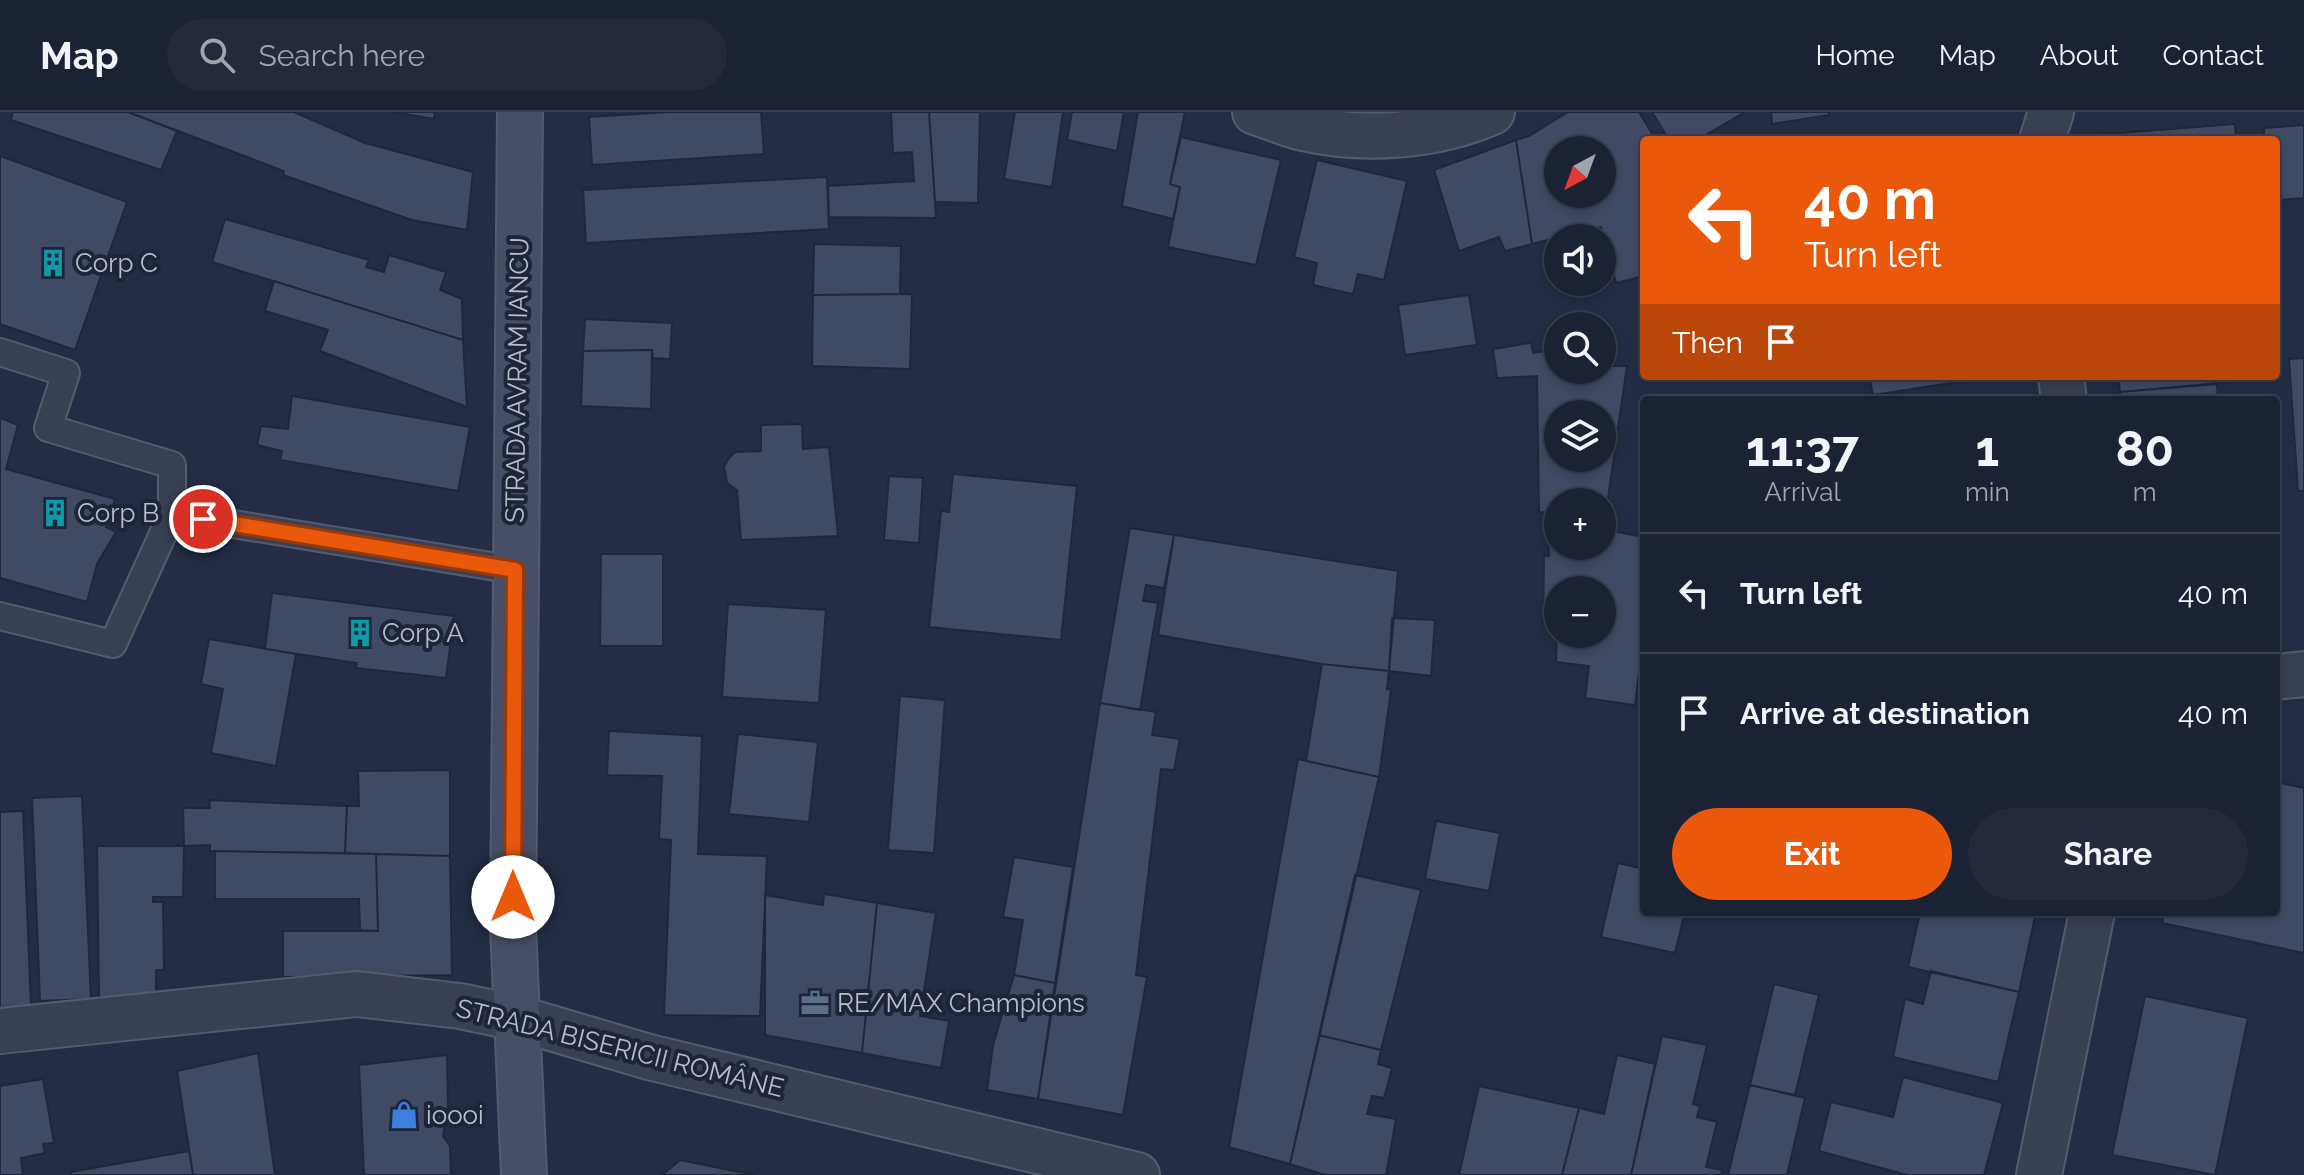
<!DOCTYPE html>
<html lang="en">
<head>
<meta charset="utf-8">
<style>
  :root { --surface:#1b2234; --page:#242a3c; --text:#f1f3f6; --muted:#a0a4ac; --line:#393f4f; --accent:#ea580c }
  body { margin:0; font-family:Raleway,sans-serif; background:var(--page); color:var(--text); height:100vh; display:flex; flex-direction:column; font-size:30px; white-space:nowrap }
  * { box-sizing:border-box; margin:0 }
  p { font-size:26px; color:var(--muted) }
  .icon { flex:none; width:44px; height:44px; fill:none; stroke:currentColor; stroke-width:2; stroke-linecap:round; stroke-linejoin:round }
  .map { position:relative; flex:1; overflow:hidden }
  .sheet { position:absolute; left:1640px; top:284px; width:640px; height:520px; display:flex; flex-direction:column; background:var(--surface); border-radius:8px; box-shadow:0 4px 12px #0003,0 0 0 2px var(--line) }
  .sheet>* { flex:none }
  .guide { position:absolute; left:1640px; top:24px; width:640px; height:244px; border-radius:8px; box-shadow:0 4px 12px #0003,0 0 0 2px var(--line); background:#ea580c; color:#fff; overflow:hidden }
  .needle { width:52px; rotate:221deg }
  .buttons { position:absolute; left:1544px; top:24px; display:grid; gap:16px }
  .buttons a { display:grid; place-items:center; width:72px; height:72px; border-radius:50%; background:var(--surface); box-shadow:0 4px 12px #0003,0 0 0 2px var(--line); font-size:40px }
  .pin { position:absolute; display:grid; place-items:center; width:68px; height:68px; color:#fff; margin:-34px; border:4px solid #fff; border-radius:50%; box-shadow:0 2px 8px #0007 }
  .me { position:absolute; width:88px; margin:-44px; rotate:0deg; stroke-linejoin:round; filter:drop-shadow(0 0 6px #0008) }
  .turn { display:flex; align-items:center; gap:28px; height:168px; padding:0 32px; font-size:36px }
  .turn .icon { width:104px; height:104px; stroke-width:2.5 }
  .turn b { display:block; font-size:56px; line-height:68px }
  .then { display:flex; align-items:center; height:76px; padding:0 32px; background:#0003; gap:16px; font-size:30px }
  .eta { display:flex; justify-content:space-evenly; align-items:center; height:136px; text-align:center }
  .eta b { font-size:48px; font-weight:700; line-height:56px }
  .primary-button { display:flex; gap:16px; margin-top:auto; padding:16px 32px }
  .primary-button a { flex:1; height:92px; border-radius:48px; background:var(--accent); color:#fff; font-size:32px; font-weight:700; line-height:92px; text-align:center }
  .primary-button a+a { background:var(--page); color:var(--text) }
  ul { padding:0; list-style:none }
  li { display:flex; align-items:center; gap:24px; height:120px; padding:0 32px; border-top:2px solid var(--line) }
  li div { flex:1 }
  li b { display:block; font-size:30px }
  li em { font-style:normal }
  header { display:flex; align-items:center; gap:48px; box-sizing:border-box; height:112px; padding:0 40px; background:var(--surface); border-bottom:2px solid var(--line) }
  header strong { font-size:38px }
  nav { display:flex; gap:44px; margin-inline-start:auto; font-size:28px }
  .search { width:560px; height:72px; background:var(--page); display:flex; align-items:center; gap:20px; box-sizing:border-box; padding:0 28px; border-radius:44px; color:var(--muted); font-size:30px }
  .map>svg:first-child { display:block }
</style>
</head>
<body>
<header>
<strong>Map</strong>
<div class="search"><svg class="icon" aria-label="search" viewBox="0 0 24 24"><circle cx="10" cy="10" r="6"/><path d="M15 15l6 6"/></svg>Search here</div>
<nav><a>Home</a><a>Map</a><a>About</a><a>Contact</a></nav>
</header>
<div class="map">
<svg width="2304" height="1063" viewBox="0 0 2304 1063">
  <rect width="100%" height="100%" fill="#242d45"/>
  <path fill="#414a65" stroke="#20273c" stroke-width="2" fill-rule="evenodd" d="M13,0H128L177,19L161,58L11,8Z
    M128,0H294L365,31L473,60L467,118L412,108L283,63L284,59Z
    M393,0H435L434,7Z
    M670,0H761L764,42L592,53L589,5Z
    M891,0H929L936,106L829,105L828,74L914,69L912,40L893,41Z
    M929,0H980L978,91L935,90Z
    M1015,0H1063L1052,75L1004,67Z
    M1072,0H1124L1117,39L1067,28Z
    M1138,0H1185L1170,72L1180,75L1173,107L1122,94Z
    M1568,0H1639L1656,28H1644V164L1616,171L1601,115L1532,132L1516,28L1529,24ZM1558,38H1602V82H1558Z
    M1652,0H1745L1697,28H1669Z
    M1771,0H1829V3L1772,12Z
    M2235,12L2236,28H2095V23Z
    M2304,13V86L2276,88V28H2264V16Z
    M1181,25L1281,48L1256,153L1168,135L1180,75L1170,72Z
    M1516,28L1532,132L1505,139L1499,125L1459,139L1434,58Z
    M0,44L127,90L75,238L0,212Z
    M1317,48L1407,69L1384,168L1358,162L1353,182L1313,173L1317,151L1294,145Z
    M827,65L829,117L586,131L583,78Z
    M225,107L369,148L366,155L384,160L389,143L446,160L440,178L462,187L463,228L212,150Z
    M814,132L901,134L900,182L813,183Z
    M274,169L463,228L467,295L320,239L328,218L265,199Z
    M912,182L910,257L812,254L813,183Z
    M1469,183L1477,233L1405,243L1398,193Z
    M585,207L672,211L670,247L653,246L652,238L583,239Z
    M1531,231L1533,241L1558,238V258H1602V254H1627L1606,400H1602V390H1558V401L1539,400L1537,264L1497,266L1493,237ZM1558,302H1602V346H1558Z
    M652,238L651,297L581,294L583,239Z
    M2304,246V379H2298L2289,247Z
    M1869,264H1996L1873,283Z
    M2118,264H2230V270L2120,280Z
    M2230,264H2262L2230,270Z
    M2217,272L2218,288H2121L2120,280Z
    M292,284L470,315L458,379L280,348L282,339L257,333L261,314L288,317Z
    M0,306L18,313L6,357L115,387L106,415L116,420L97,452L87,490L0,466Z
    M802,312L803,337L829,335L838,424L741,428L737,378L727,371L724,355L729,346L735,340L761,339V313Z
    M953,362L1077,374L1061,528L929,515L941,399L949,400Z
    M889,364L923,366L919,431L884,428Z
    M1548,401H1558V434H1602V417L1644,425V561L1639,560L1635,593L1585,586L1589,554L1556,550L1557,512L1543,511L1544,444H1549ZM1558,478H1602V522H1558Z
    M1130,416L1174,423L1164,476L1146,473L1143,489L1158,491L1140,598L1100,591Z
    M1174,423L1398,459L1389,559L1322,552L1158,523Z
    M601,442H663V534H600Z
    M272,481L454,504L446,566L356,556L357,551L265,537Z
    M728,492L826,498L819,591L722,585Z
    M1392,506L1435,508L1431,564L1389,559Z
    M209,527L296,542L276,654L211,641L223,577L201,572Z
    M1322,552L1389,559L1387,577L1391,578L1379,665L1306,649Z
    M900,584L945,588L934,741L888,738Z
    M1100,591L1156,600L1152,623L1180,627L1174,658L1161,657L1136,863L1147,865L1123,1003L1038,987Z
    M609,619L702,624L698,742L767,744L760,904L664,903L671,728L659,727L662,664L607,663Z
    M738,622L818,630L809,710L729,702Z
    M1298,647L1379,665L1290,1052L1229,1035Z
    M450,658V744L345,741L347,694H359L358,659Z
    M2276,670L2304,676V841L2162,811L2164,800H2276Z
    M82,684L91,887L40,889L32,686Z
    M209,688L347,694L345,741L210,739V733L184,734L183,696H210Z
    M23,699L31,894L0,895V700Z
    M1436,709L1500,721L1489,779L1425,767Z
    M97,734H184L183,785H153V790H163L164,858H156V885H99Z
    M215,739L376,742L378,819L360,818L359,787H215Z
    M376,742L450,744L452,863L283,865V819H378Z
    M1014,745L1073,755L1055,871L1014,863L1023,808L1003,805Z
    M1618,751L1644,757V800H1685L1675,841L1601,825Z
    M1355,763L1421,778L1381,938L1319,923Z
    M824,782L877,791L862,941L765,923V783L823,793Z
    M877,791L936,801L920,904L949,909L941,956L862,941Z
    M1920,800H2036L2019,880L1908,855Z
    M1931,859L2019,880L1998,970L1893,945L1905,887L1923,892Z
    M1014,863L1055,871L1038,987L987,978L993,933Z
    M1774,872L1819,883L1795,983L1750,973Z
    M2145,884L2248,906L2215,1063L2112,1043Z
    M1319,923L1381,938L1378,952L1392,956L1384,986L1372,984L1367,1002L1396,1007L1386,1063H1325L1290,1052Z
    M1662,924L1707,933L1693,992L1700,994L1697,1005L1717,1010L1706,1055L1722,1058L1721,1063H1631Z
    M258,941L275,1063H193L177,959Z
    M447,943L448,995L443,1024L450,1034L451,1063H364L359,953Z
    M1617,943L1655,952L1631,1063H1562L1579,996L1604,1002Z
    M1903,965L2003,991L1984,1063H1907L1819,1039L1831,990L1893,1005Z
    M43,967L54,1031L43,1032L45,1041L21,1046L23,1063H0V974Z
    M1750,973L1805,986L1787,1063H1728Z
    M1479,974L1579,996L1562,1063H1459Z
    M189,1039L193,1063H71V1060Z
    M680,1048L754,1063H662Z"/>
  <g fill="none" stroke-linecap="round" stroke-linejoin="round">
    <defs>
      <path id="lane" d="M0,240L66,261L48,316L172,353V402L113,532L0,504
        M172,402L515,458"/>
      <path id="street" d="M1255,0C1271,5 1287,12 1303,16C1364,30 1435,25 1492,0
        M2042,28L2051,0
        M2061,264L2064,288
        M2276,565L2304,562
        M0,919L357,882L460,894L517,906L649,945L1137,1063
        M2039,1063L2092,800"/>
      <path id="secondary" d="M520,0L513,815L524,1063"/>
    </defs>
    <use href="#lane" stroke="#555b6e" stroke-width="30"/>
    <use href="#street" stroke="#555b6e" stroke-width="48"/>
    <use href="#secondary" stroke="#555b6e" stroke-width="48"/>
    <use href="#lane" stroke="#394054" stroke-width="26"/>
    <use href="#street" stroke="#394054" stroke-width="44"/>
    <use href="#secondary" stroke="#474e68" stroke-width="44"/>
  </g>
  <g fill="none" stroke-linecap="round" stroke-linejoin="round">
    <defs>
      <path id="route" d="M203,407L515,458L513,785"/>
    </defs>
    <use href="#route" stroke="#983908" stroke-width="20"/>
    <use href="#route" stroke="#ea580c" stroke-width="14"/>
  </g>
  <defs>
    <symbol id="building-bare" viewBox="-9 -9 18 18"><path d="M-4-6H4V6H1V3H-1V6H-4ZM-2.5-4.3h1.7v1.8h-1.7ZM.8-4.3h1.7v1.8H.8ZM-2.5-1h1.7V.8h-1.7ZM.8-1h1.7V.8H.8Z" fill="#0f9aa8" stroke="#1e253a" stroke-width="2.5" paint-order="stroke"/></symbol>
    <symbol id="office-bare" viewBox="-9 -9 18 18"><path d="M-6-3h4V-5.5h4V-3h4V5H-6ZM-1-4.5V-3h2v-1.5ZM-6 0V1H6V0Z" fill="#5c6f8a" stroke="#1e253a" stroke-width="2.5" paint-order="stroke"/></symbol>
    <symbol id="shop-bare" viewBox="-9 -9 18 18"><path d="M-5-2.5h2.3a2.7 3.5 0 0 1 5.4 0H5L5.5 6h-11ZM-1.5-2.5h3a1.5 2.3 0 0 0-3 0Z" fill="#3f7fe0" stroke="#1e253a" stroke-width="2.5" paint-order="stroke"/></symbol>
  </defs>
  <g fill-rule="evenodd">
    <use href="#building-bare" x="33" y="131" width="40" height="40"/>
    <use href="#building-bare" x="35" y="381" width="40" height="40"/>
    <use href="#building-bare" x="340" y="501" width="40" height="40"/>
    <use href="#office-bare" x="795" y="871" width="40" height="40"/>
    <use href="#shop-bare" x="384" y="983" width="40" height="40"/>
  </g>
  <g text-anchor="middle" stroke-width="8" stroke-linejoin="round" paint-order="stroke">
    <g font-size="26" fill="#b7bcce" stroke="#1e253a" text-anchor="start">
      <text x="75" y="160">Corp C</text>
      <text x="77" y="410">Corp B</text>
      <text x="382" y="530">Corp A</text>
      <text x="837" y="900">RE/MAX Champions</text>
      <text x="426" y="1012">ioooi</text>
    </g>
    <g font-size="26" fill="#b7bcce" stroke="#1e253a">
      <text transform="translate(517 268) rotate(-89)" y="9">STRADA AVRAM IANCU</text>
      <text transform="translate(620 936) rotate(14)" y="9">STRADA BISERICII ROMÂNE</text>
    </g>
  </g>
</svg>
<div class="buttons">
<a><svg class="needle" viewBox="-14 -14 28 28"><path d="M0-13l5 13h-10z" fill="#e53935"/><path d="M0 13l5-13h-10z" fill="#a0a4ac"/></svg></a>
<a><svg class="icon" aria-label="sound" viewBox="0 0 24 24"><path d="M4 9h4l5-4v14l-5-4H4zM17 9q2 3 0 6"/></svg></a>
<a><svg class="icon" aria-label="search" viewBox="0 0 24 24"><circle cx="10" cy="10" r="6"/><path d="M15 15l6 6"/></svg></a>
<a><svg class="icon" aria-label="layers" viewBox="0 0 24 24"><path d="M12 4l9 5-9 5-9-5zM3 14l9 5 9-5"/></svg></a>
<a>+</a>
<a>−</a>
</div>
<div class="pin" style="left:203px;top:407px;background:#d93025"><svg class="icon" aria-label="arrive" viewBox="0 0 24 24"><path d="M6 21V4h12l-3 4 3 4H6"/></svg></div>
<svg class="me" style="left:513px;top:785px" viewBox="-20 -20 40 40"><circle r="19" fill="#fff"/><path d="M0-13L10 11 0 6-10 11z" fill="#ea580c"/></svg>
<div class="guide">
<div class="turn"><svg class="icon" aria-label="left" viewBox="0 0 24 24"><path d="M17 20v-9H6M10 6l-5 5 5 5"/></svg><div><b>40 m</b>Turn left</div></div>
<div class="then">Then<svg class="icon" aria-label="arrive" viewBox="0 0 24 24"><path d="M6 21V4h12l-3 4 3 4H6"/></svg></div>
</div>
<section class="sheet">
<div class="eta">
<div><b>11:37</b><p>Arrival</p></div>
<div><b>1</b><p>min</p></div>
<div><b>80</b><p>m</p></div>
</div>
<ul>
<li><svg class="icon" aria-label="left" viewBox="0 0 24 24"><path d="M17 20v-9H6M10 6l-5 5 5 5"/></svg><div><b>Turn left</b></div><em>40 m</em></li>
<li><svg class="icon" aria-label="arrive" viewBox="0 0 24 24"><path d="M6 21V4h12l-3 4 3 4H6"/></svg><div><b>Arrive at destination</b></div><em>40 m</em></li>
</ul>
<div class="primary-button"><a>Exit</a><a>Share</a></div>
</section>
</div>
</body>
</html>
